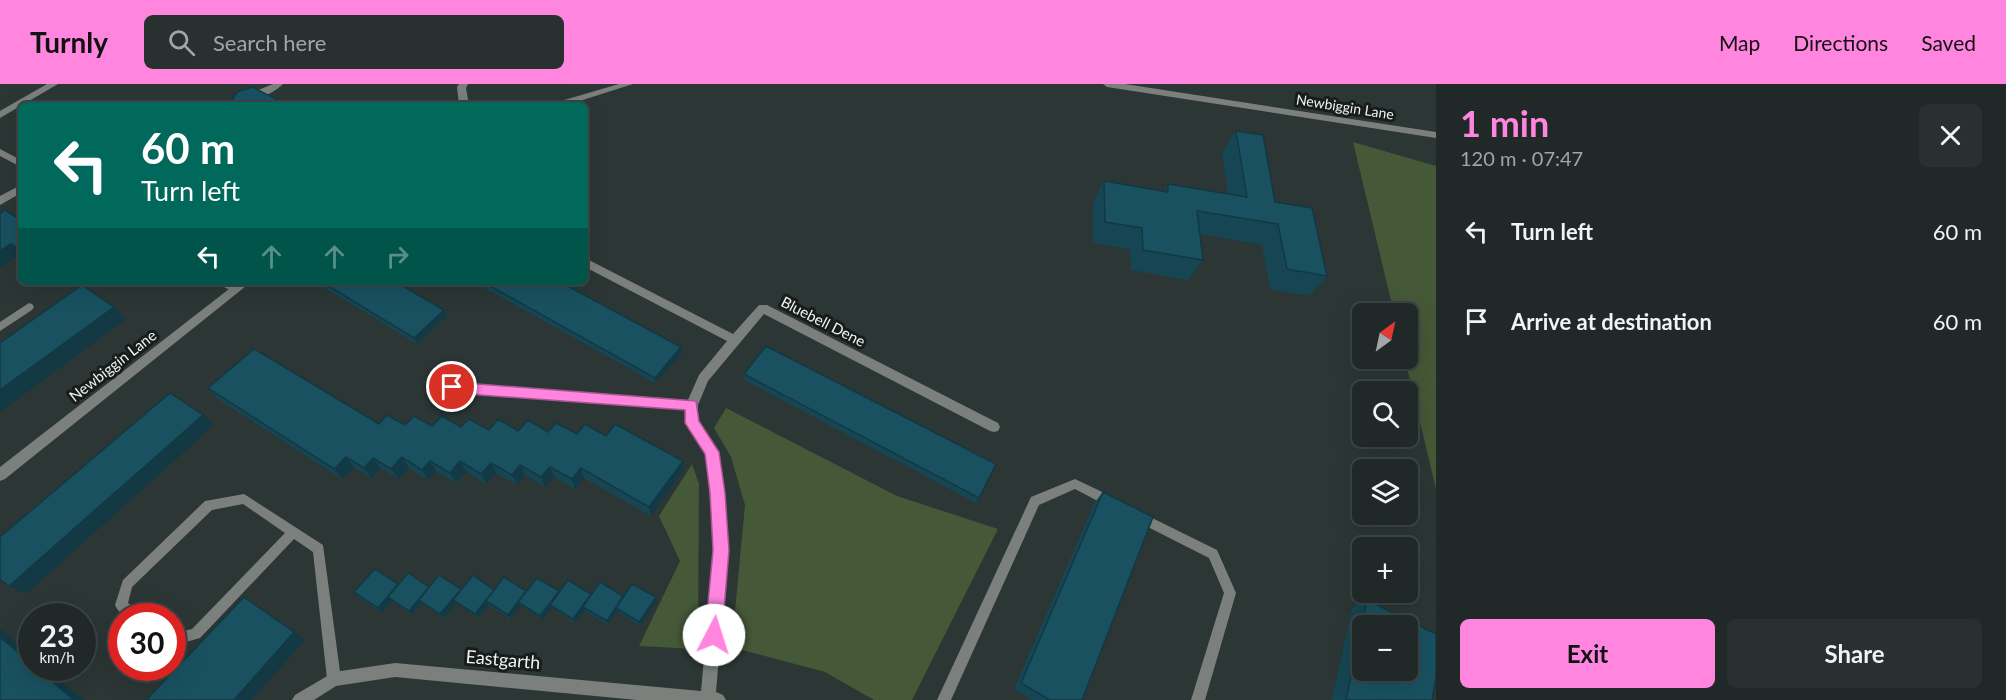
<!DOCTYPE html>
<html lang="en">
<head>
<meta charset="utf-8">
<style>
  :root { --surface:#202828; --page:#283030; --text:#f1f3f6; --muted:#a2a6a8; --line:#3d4445; --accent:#ff85df }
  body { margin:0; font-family:Lato,sans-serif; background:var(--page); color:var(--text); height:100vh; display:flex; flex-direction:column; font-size:22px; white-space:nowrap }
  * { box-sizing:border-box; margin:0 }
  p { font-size:20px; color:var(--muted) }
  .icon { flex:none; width:33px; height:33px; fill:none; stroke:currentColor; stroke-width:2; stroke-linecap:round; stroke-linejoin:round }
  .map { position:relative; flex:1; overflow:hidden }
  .details { display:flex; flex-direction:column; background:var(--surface); width:570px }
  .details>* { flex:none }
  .guide { position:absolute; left:18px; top:18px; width:570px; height:183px; border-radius:9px; box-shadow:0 6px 24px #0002,0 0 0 2px var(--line); background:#00695c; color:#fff; overflow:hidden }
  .needle { width:39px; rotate:33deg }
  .fabs { position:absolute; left:1352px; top:219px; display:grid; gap:12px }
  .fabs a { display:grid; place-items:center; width:66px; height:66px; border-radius:9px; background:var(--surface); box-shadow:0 6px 24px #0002,0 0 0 2px var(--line); font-size:30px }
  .speed { position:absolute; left:18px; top:519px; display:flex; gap:12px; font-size:30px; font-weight:700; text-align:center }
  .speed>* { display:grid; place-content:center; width:78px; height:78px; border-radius:50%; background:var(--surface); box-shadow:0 6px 24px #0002,0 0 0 2px var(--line); line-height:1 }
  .speed small { font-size:15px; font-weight:400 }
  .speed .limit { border:9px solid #d22; background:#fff; color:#111 }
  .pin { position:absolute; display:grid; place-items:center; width:51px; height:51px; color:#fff; margin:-26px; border:3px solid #fff; border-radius:50%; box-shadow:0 2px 6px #0007 }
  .me { position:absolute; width:66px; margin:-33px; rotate:5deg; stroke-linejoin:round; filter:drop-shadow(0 0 4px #0008) }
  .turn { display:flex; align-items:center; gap:21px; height:126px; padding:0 24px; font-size:27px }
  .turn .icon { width:78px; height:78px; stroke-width:2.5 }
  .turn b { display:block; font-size:42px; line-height:51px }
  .lanes { display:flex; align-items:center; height:57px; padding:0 24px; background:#0003; justify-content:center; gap:30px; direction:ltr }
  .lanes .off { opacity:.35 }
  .round { display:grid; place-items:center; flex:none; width:63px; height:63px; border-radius:9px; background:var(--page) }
  .overview { display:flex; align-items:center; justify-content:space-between; height:102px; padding:0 24px }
  h1 { font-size:36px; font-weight:700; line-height:45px; color:var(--accent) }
  .button { display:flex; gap:12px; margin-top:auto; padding:12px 24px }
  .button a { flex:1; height:69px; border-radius:9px; background:var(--accent); color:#111; font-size:24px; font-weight:700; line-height:69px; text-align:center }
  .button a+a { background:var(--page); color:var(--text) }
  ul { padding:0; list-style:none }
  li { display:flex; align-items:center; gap:18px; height:90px; padding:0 24px }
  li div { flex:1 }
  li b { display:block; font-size:22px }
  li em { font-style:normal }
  header { display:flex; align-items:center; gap:36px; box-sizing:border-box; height:84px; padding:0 30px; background:var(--accent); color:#111 }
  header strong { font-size:28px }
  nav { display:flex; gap:33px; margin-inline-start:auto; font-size:21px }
  .search { width:420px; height:54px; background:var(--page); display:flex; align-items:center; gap:15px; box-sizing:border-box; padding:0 21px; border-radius:9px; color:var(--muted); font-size:22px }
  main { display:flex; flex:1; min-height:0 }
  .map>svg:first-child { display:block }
</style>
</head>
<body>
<header>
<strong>Turnly</strong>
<div class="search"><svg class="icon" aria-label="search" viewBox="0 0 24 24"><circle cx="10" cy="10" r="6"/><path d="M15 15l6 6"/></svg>Search here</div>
<nav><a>Map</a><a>Directions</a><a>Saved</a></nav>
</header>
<main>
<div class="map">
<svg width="1436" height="616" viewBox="0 0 1436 616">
  <rect width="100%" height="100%" fill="#2b3635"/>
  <path fill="#455837" d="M1353,58L1436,82V405L1405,275L1407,274V230L1394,229Z
    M726,324L897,412L998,445L912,616H874L825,588L738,565L733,548L745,421L731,373L714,344Z
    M692,380L699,400L698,548L694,565L639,562L680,477L659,432Z"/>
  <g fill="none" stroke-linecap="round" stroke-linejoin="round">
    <path fill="#7b807d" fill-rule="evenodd" d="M29,219L32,220L34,223L32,226L0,247V238Z
      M1075,395L1117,415L1119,419L1117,423L1113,424L1109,423L1075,405L1039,421L951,616H937L1031,413Z
      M244,410L323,461L341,595L339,600L334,602L329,600L327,595L313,468L294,455L200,554L172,562V550L192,545L285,449L243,420L212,426L132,503L128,519L139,528L141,532C130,532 120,533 115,521L123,496L205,417Z
      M1140,428L1217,466L1236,509L1205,616H1191L1224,509L1209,474L1136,437L1134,433L1136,429Z"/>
    <path fill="#7b807d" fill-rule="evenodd" d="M47,0H58L0,34V27Z
      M273,0H283C269,14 241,21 221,21Z
      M459,0H468L466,4L469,21H459L457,3Z
      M0,65L21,76V83L0,72Z
      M21,101V109L0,121V112Z
      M585,174L733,250L759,221H767L998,339L1000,343L998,347L994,348L990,347L764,230L708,297L698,321V338L718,368L728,466L716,608L723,611L726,616H637L395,593L336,602L314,616H292L295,611L334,588L395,579L701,607L714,466L706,369L686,339V326L452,308L448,306L446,303L448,300L452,298L688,316L699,291L727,257L585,183Z
      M219,198H233L241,205L236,209L220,201Z"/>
    <path fill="#7b807d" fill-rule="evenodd" d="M619,0H633L567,21H552L554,19Z
      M1103,0H1125L1436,48V54L1107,3Z
      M238,198H251L5,395L0,397V383Z"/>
  </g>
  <path fill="#164653" d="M1236,47L1275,118L1327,192L1309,212L1270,205L1262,161L1200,150L1203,176L1188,196L1131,186L1130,165L1093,159V118L1104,97L1164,107L1168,100L1228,110L1222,68Z
    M315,198H396L444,226L447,232L417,260Z
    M474,198H560L682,269L655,299Z
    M744,290L996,380L976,419L744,296Z
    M208,304L379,340L461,343L489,346L548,348L606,352L683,387L651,432L584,394L575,405L554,393L545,403L525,391L517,401L496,389L486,400L466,387L456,399L436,387L428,396L409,384L399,395L381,384L371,394L354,383L342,395L218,315Z
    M1103,408L1082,616H1032L1014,605L1095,418Z
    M398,500L461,505V506H494L591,510V512H623L657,518L640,542L617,527L608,541L585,527V525L575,539L552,523L543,536L521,521L510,535L488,521L478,534L456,519L444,534L422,519L412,531L392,517L382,529L359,513L354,508Z
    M1367,516L1432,616H1332L1352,524Z"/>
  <path fill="#123944" d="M11,160L21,169L0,184V167Z
    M66,198H81L72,204Z
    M114,223L126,235L0,328V306Z
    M444,226L447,232L417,260L414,254Z
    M681,263L682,269L655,299V294Z
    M203,331L214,341L26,510L9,502Z
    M346,373L354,383L342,395L334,385Z
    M402,373L409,384L399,395L391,385Z
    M373,374L381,384L371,394L364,384Z
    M430,377L436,387L428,396L422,386Z
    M460,377L466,387L456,399L450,389Z
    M683,377V387L651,432L649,423Z
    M491,379L496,389L486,400L481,390Z
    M520,381L525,391L517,401L512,391Z
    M550,383L554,393L545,403L541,393Z
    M581,384L584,394L575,405L572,395Z
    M398,500L388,513L392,517L382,529L378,524Z
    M429,503L432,507L419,516L422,519L412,531L409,527Z
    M461,505L464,509L453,516L456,519L444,534L440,530Z
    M526,507L518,518L521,521L510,535L508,531Z
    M559,507L561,512L550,521L552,523L543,536L540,532Z
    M591,510L592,514L583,523L585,525L575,539L573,535Z
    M623,512L616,524L617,527L608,541L607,537Z
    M244,513L305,556L251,616H234Z
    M656,513L657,518L640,542L639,538Z
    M486,517L488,521L478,534L475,530Z
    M0,545L32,572V580L0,553Z
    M36,584H45L84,616H74Z"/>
  <path fill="#195161" stroke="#123944" stroke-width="1.5" fill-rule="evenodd" d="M252,3L288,21H241L232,17L237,8Z
    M1236,47L1263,51L1275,118L1312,124L1327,192L1287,185L1278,140L1197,127L1203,176L1143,166L1142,144L1105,138L1104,97L1168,108V100L1247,113Z
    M5,126L21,136V166L11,160L0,167V129Z
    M322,198H396L444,226L414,254Z
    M483,198H560L681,263L655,294Z
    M82,201L114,223L0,306V259Z
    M766,262L996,380L979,414L744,290Z
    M254,265L379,340L387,331L405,341L414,332L432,342L442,332L461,343L469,335L489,346L498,335L518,347L528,336L548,348L556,339L577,350L585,340L606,352L615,340L683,377L649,423L581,384L572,395L550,383L541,393L520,381L512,391L491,379L481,390L460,377L450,389L430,377L422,386L402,373L391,385L373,374L364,384L346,373L334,385L208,304Z
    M170,309L203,331L9,502L0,495V453Z
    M1103,408L1153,433L1082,616H1050L1021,599Z
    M375,485L398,500L378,524L354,508Z
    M408,489L429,503L409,527L388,513Z
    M439,491L461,505L440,530L419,516Z
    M473,491L494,506L475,530L453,516Z
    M504,493L526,507L508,531L486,517Z
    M537,494L559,507L540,532L518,518Z
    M568,496L591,510L573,535L550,521Z
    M600,498L623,512L607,537L583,523Z
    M632,500L656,513L639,538L616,524Z
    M244,513L294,548L234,616H146Z
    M1367,516L1436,550V592L1432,616H1346ZM1362,542H1407V586H1362Z
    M0,553L32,580V584H36L74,616H0Z"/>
  <path fill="#ff85df" stroke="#a65691" stroke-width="1.5" d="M452,298L696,317L699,337L719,368L725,409L729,466L722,551L720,557L714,559L708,557L705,551L713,466L710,409L705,370L685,339V326L452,309L445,303Z"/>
  <g text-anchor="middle" stroke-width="6" stroke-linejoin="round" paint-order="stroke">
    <g font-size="14" fill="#eef5f4" stroke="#181d1c">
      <text transform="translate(1345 23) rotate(9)" y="5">Newbiggin Lane</text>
    </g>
    <g font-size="15" fill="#eef5f4" stroke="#181d1c">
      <text transform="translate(823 238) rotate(27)" y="5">Bluebell Dene</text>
      <text transform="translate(113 282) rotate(-38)" y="5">Newbiggin Lane</text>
    </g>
    <g font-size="18" fill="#eef5f4" stroke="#181d1c">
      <text transform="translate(503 576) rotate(5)" y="6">Eastgarth</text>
    </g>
  </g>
</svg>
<div class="fabs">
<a><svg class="needle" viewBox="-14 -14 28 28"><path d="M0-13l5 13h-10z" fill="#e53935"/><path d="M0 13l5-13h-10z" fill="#a2a6a8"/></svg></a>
<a><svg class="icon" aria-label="search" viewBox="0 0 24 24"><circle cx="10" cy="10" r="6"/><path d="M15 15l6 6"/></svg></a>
<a><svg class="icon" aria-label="layers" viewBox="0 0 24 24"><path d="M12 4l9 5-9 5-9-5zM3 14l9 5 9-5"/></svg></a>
<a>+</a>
<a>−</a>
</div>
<div class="speed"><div>23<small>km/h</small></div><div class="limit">30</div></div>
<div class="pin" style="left:452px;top:303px;background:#d93025"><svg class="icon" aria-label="arrive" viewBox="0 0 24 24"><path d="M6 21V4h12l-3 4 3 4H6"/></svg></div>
<svg class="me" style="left:714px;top:551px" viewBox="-20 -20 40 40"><circle r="19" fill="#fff"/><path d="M0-13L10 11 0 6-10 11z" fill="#ff85df"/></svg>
<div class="guide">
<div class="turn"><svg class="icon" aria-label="left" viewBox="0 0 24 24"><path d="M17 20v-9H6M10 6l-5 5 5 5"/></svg><div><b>60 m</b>Turn left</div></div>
<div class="lanes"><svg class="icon" aria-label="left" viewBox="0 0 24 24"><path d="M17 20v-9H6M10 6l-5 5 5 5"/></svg><svg class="icon off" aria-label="ahead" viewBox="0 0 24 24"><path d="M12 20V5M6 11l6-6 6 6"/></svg><svg class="icon off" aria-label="ahead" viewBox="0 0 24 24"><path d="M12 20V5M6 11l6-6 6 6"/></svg><svg class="icon off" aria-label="right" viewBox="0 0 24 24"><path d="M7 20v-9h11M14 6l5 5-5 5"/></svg></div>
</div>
</div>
<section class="details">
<div class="overview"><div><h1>1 min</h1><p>120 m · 07:47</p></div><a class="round"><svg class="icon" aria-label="close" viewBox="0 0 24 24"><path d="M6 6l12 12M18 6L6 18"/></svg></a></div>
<ul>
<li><svg class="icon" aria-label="left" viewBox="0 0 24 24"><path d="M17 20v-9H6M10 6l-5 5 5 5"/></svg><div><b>Turn left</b></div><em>60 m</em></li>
<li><svg class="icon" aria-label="arrive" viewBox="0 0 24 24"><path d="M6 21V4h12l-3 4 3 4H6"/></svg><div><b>Arrive at destination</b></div><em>60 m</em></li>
</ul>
<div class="button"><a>Exit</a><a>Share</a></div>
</section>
</main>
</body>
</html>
